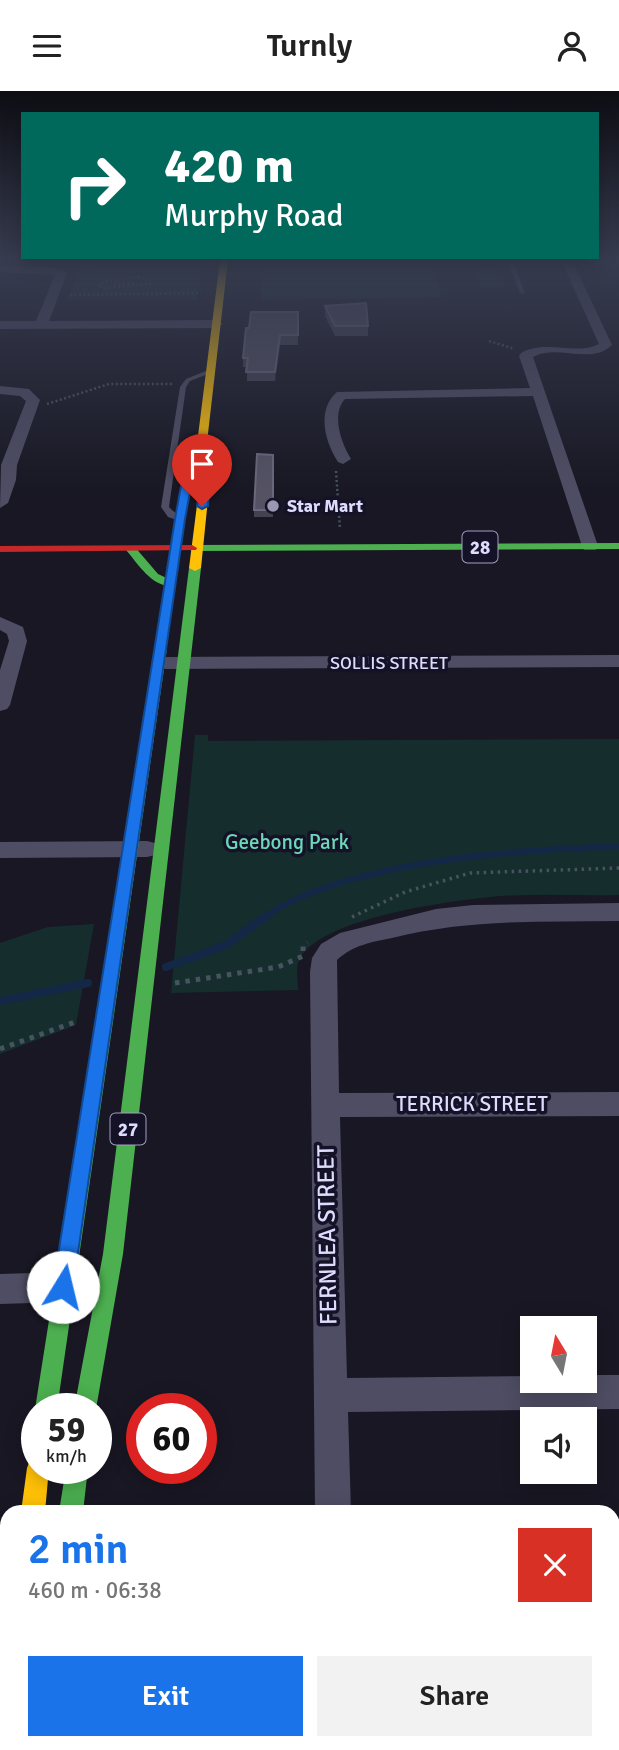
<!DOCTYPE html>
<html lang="en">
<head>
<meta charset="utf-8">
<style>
  :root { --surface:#fff; --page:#f2f2f2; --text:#222; --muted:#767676; --accent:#1a73e8 }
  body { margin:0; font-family:Signika,sans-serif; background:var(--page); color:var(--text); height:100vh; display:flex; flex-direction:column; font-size:26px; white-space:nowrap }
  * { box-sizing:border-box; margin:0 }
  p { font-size:23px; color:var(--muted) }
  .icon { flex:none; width:38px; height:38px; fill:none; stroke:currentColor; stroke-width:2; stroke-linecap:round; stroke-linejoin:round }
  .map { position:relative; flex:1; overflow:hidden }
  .panel { position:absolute; left:0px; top:1414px; width:620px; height:245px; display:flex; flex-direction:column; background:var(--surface); border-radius:21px 21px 0 0; box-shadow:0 4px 18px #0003 }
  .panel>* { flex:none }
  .banner { position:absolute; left:21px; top:21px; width:578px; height:147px; border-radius:0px; box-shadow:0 4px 18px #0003; background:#00695c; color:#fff; overflow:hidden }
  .needle { width:46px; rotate:350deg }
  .buttons { position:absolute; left:520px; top:1225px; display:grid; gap:14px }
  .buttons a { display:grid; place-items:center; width:77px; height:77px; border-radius:0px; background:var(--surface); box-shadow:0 4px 18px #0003; font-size:35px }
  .speed { position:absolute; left:21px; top:1302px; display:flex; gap:14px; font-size:35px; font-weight:700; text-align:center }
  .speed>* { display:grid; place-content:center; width:91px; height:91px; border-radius:50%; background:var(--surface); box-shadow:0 4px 18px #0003; line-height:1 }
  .speed small { font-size:18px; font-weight:400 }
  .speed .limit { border:10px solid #d22; background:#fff; color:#111 }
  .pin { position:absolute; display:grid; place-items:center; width:60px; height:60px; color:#fff; margin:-72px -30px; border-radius:50% 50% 50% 0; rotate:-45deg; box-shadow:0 0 7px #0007 }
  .pin .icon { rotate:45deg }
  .me { position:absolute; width:77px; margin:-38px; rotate:9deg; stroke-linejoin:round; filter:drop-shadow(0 0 5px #0008) }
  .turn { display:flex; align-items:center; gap:24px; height:147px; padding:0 28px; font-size:32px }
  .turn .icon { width:91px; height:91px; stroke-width:2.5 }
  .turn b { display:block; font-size:49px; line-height:60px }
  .round { display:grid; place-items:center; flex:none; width:74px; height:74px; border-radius:0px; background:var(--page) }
  .headline { display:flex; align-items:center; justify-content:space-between; height:119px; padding:0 28px }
  h1 { font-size:42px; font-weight:600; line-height:52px; color:var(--accent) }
  .cta { display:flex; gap:14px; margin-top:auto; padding:14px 28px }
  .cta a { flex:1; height:80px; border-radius:0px; background:var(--accent); color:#fff; font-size:28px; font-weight:600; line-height:80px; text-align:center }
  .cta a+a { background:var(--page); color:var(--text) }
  header { display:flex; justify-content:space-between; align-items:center; height:91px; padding:0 28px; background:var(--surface); font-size:32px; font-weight:600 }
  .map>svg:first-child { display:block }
</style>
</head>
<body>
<header><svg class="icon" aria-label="menu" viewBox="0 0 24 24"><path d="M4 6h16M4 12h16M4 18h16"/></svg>Turnly<svg class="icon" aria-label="person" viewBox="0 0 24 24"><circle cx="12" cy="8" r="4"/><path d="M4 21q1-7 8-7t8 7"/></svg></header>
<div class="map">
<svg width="619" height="1659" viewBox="0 0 619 1659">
  <rect width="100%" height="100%" fill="#181723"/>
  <path fill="#152e2d" d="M83,169H203L197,209H67Z
    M262,169H431L442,207L261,209Z
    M474,178H500L506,196H480Z
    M195,644H208V650L619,648V804C577,805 532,802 490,806C450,810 312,828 298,872C296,879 298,891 298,899L171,902Z
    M94,833L76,934L0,963V852L48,836Z"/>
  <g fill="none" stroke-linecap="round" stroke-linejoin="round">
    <path stroke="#132847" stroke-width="6" d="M264,827C287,809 315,800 342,791C432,765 526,759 619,755"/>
    <path stroke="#132847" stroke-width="8" d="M166,876L226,854L266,825
      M0,910L88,892"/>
    <path stroke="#47535f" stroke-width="2.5" stroke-dasharray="2 2.5" stroke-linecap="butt" d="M71,173H94
      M138,186L148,189L150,193L105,197L98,195L106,190Z
      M114,193L133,192H126
      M70,204L201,202
      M489,250L515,258
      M47,313L109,293H172
      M336,380L340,438"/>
    <path stroke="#47535f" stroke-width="3.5" stroke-dasharray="2.5 4.5" stroke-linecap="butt" d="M352,826L405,801L470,782L619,777"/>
    <path stroke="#47535f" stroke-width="5" stroke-dasharray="4.5 6" stroke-linecap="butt" d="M175,892L278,876L303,865V855L308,852
      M0,958L75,931"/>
    <path stroke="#47535f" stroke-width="6" stroke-dasharray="5 8" stroke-linecap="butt" d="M0,1501L7,1513"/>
    <path fill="#4e4d63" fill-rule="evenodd" d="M507,169H513L525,203L520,202Z
      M211,278L214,280L213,281L190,290L186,296L169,416C174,422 179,423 184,428L180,430L168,426L161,416L180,296L186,288Z"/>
    <path fill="#4e4d63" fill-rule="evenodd" d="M561,169H572L612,254C590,275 557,252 533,266L598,455L596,459H584L582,455L533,305L345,308C331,323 341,352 351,368L343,373L338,371C325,351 316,319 337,301L530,297L519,265L521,262C546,248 575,265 599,253Z
      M0,175H46L65,180L67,182L49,230L217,229L223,233L217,237L0,238V230H36L55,184L0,181Z
      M0,295L29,298L40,309L17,374L16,389L8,412L0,417L1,374L26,310L20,305L0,303Z
      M0,526L23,536L27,550L10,614L7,618L0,620V579L9,550L7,543L0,539Z
      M619,564V576L165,578L155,572L165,566Z
      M147,750L155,752L159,758L155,764L147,766L0,767V751Z
      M619,812V830C541,831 468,828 392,847C372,851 353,854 337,869L339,1002L619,1001V1025L340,1026L347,1287L532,1285V1290H584V1284H619V1318L348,1321L351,1421H315L310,881L312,867L321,853L340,842L436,818L473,814Z
      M63,1181L74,1185L79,1196L74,1207L63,1211L0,1213V1183Z
      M317,1652H359V1659H317Z"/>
    <path fill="#4caf50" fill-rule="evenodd" d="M619,452V458L192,460L187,457L192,454Z
      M126,455H134L158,483L175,491V495C153,498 139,474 126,459Z
      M195,474L201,477L123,1163L96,1318H74L103,1163L189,477Z
      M161,553L167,557L57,1318H37V1322L35,1318L155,557Z
      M66,1377H88L83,1421H59Z
      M7,1600V1652H14L13,1659H0V1603Z
      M37,1652H63L62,1659H36Z"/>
    <path fill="#ffc107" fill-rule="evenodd" d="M220,169H228L204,377L209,398L201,477L195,480L189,477L199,398L194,377Z
      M37,1366V1377H49L45,1421H21L27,1377L30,1369Z"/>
    <path fill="#c62828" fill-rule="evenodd" d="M192,454L197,457L196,459L0,461V455Z"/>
  </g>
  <path fill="#444251" d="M325,215L368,235V245H335L325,225Z
    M298,221V254H280L275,290H247V276H243V267L249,237Z
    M273,364V426H254V419Z"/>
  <path fill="#2b2a37" d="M280,244V254L275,290V281Z"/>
  <path fill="#545263" stroke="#6a687c" stroke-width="2" d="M366,212L368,235H335L325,215Z
    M251,221H298V244H280L275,281H246L248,267H243L246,237H249Z
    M257,363L273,364V419H254Z"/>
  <linearGradient id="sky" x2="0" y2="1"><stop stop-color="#0d0d13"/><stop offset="0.42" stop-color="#373c50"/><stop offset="1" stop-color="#373c50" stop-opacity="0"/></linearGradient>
  <rect width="619" height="401" fill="url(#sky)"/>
  <path fill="#1a73e8" stroke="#114b97" stroke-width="2" d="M196,375L204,377L209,398L208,415L202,418L197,415L199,398L197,388L191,395L185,428L73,1196L70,1202L63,1205L56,1202L53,1196L175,428L181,395Z"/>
  <circle fill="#9997b1" stroke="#151228" stroke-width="2.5" cx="273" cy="415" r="7"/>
  <g text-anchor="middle" stroke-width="7" stroke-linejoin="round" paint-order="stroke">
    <g font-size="18" font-weight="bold" fill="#dedcfd" stroke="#151228" text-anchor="start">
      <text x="287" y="421">Star Mart</text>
    </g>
    <g font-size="18" fill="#dedcfd" stroke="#151228">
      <text x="389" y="578">SOLLIS STREET</text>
    </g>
    <g fill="#151228" stroke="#a29fbd" stroke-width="2">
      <rect x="462.5" y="440.5" width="35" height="31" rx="5"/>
      <rect x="110.5" y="1022.5" width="35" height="31" rx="5"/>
    </g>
    <g font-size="19" font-weight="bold" fill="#dedcfd">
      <text x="480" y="463">28</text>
      <text x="128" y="1045">27</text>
    </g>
    <g font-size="21" fill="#6bd9b9" stroke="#151228">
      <text x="287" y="758">Geebong Park</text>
    </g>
    <g font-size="21" fill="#dedcfd" stroke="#151228">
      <text x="472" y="1020">TERRICK STREET</text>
    </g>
    <g font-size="24" fill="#dedcfd" stroke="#151228">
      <text transform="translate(327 1144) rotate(-91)" y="8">FERNLEA STREET</text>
    </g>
  </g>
</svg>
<div class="buttons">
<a><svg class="needle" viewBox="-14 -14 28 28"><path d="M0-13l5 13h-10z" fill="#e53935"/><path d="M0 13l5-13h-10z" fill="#767676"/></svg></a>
<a><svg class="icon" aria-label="sound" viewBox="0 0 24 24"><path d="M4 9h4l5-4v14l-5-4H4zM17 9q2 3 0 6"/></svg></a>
</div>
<div class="speed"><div>59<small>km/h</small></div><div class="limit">60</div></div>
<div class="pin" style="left:202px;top:415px;background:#d93025"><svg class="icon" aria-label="arrive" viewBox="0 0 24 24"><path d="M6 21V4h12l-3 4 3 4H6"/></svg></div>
<svg class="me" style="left:63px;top:1196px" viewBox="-20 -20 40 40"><circle r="19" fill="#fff"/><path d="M0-13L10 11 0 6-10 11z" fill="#1a73e8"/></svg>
<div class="banner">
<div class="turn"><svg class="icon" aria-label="right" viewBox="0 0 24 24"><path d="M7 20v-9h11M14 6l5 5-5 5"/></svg><div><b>420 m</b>Murphy Road</div></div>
</div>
<section class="panel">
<div class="headline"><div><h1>2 min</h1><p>460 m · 06:38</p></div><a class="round" style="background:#d93025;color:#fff"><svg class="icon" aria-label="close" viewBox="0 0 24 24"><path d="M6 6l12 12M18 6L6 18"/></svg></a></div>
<div class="cta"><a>Exit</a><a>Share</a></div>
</section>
</div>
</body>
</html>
